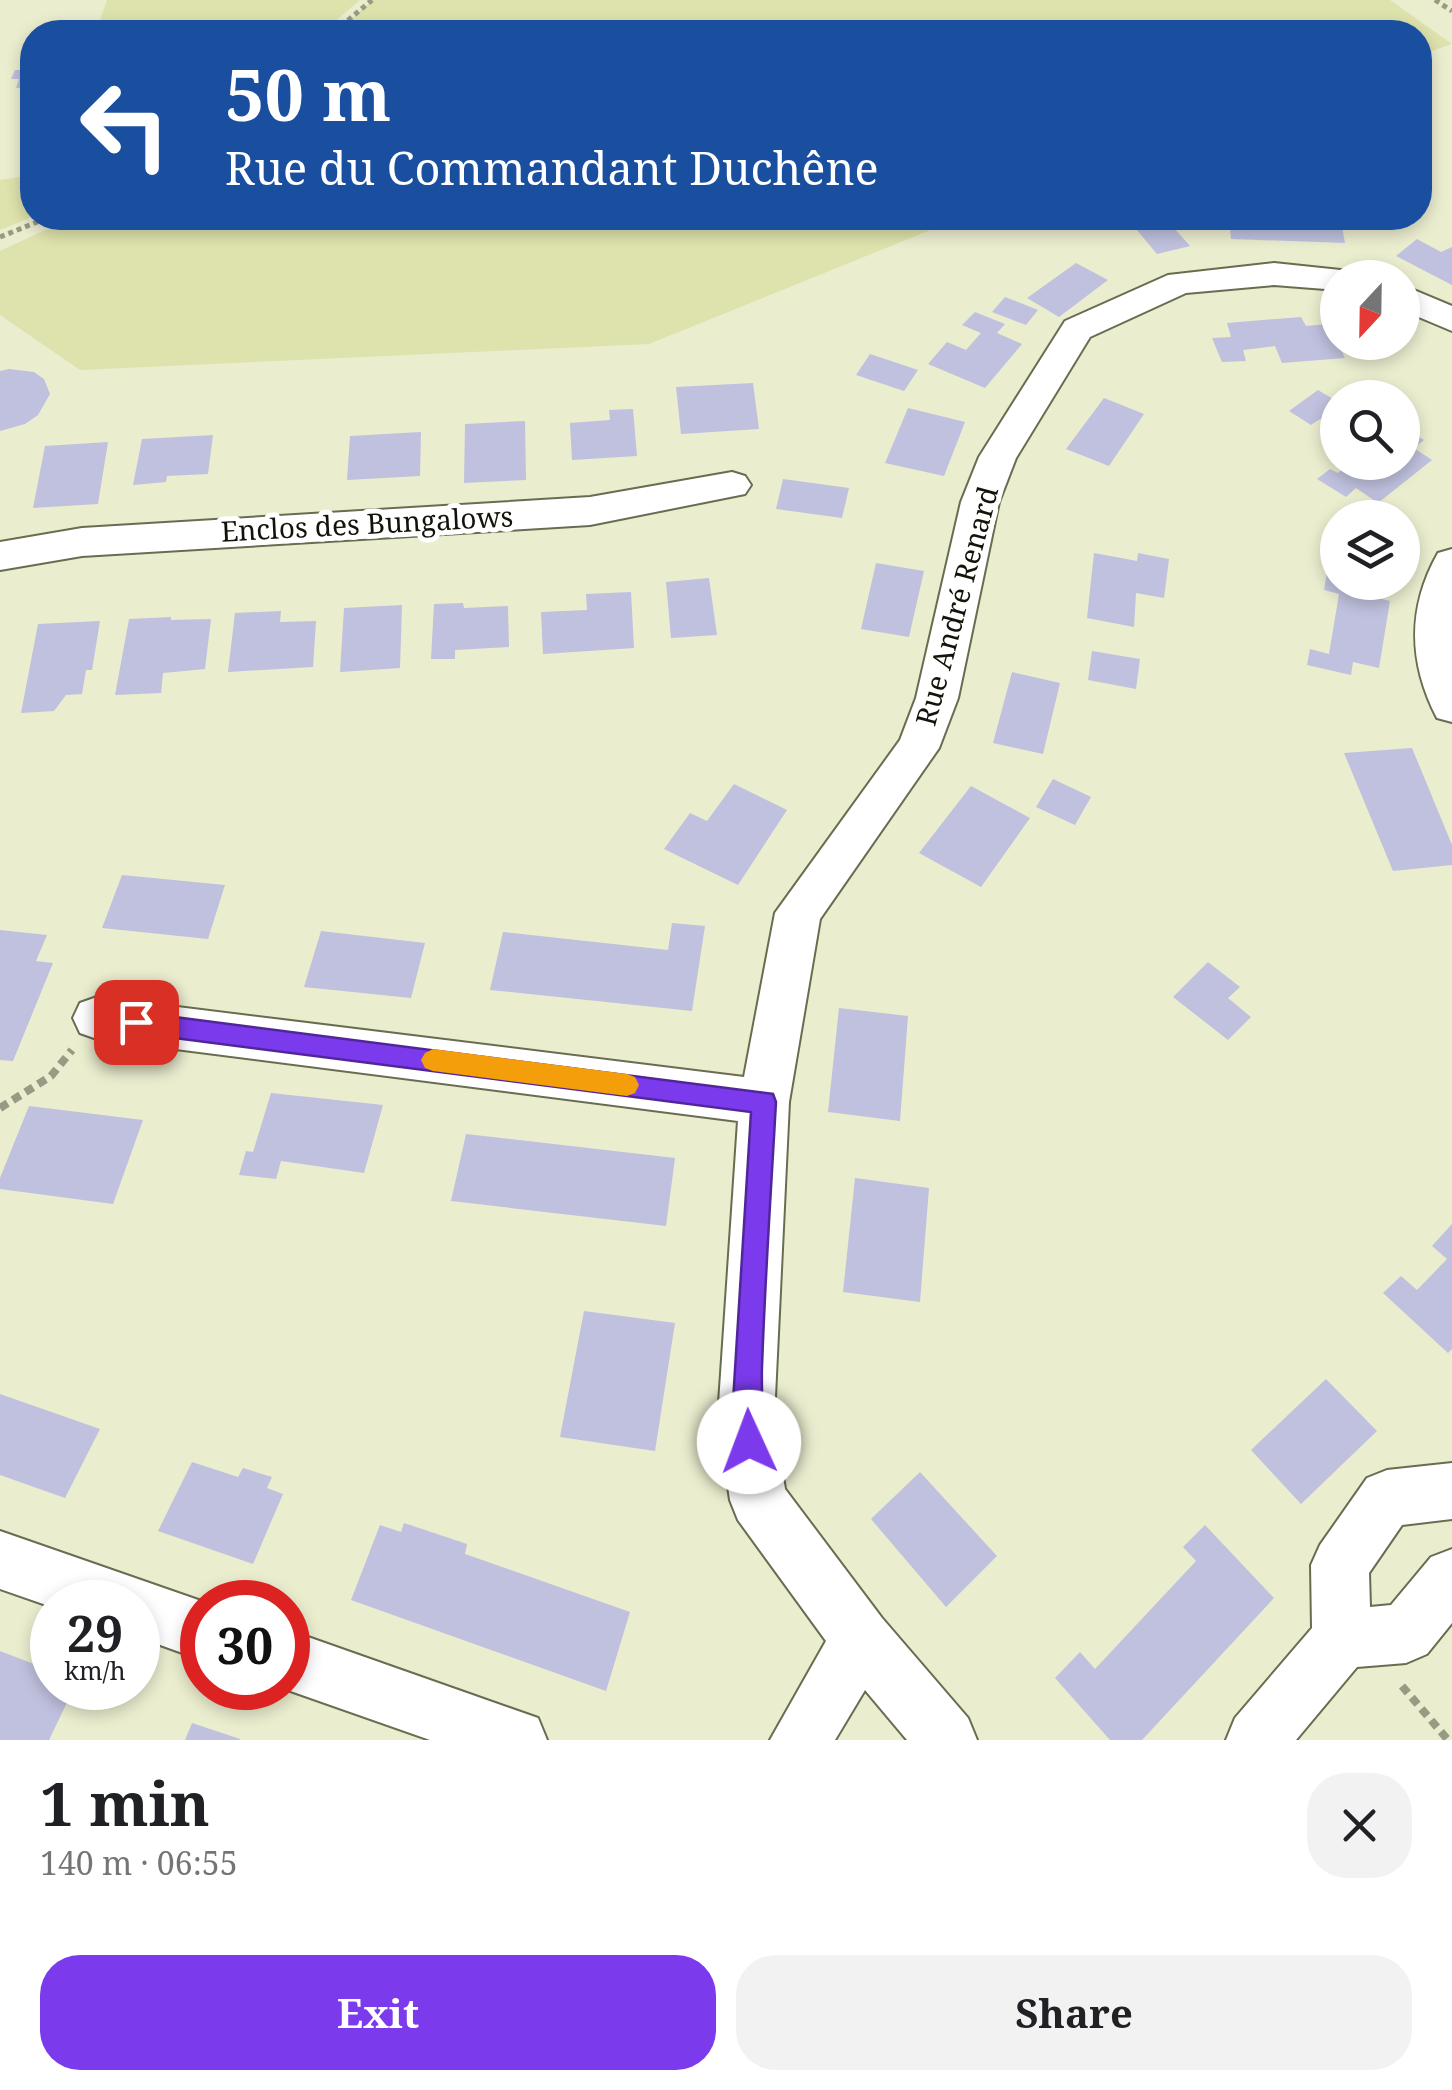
<!DOCTYPE html>
<html lang="en">
<head>
<meta charset="utf-8">
<style>
  :root { --surface:#fff; --page:#f2f2f2; --text:#202124; --muted:#757577; --accent:#7c3aed }
  body { margin:0; font-family:"Noto Serif",serif; background:var(--page); color:var(--text); height:100vh; display:flex; flex-direction:column; font-size:38px; white-space:nowrap }
  * { box-sizing:border-box; margin:0 }
  p { font-size:32px; color:var(--muted) }
  .icon { flex:none; width:55px; height:55px; fill:none; stroke:currentColor; stroke-width:2; stroke-linecap:round; stroke-linejoin:round }
  .map { position:relative; height:1740px; overflow:hidden }
  .sheet { display:flex; flex-direction:column; background:var(--surface); flex:1 }
  .sheet>* { flex:none }
  .banner { position:absolute; left:20px; top:20px; width:1412px; height:210px; border-radius:40px; box-shadow:0 5px 15px #0003; background:#1a4fa0; color:#fff; overflow:hidden }
  .needle { width:65px; rotate:202deg }
  .tools { position:absolute; left:1320px; top:260px; display:grid; gap:20px }
  .tools a { display:grid; place-items:center; width:100px; height:100px; border-radius:50%; background:var(--surface); box-shadow:0 5px 15px #0003; font-size:50px }
  .speed { position:absolute; left:30px; top:1580px; display:flex; gap:20px; font-size:50px; font-weight:700; text-align:center }
  .speed>* { display:grid; place-content:center; width:130px; height:130px; border-radius:50%; background:var(--surface); box-shadow:0 5px 15px #0003; line-height:1 }
  .speed small { font-size:25px; font-weight:400 }
  .speed .limit { border:15px solid #d22; background:#fff; color:#111 }
  .pin { position:absolute; display:grid; place-items:center; width:85px; height:85px; color:#fff; margin:-42px; border-radius:20px; box-shadow:0 5px 15px #0006 }
  .me { position:absolute; width:110px; margin:-55px; rotate:358deg; stroke-linejoin:round; filter:drop-shadow(0 0 8px #0008) }
  .turn { display:flex; align-items:center; gap:35px; height:210px; padding:0 40px; font-size:45px }
  .turn .icon { width:130px; height:130px; stroke-width:2.5 }
  .turn b { display:block; font-size:70px; line-height:85px }
  .round { display:grid; place-items:center; flex:none; width:105px; height:105px; border-radius:40px; background:var(--page) }
  .summary { display:flex; align-items:center; justify-content:space-between; height:170px; padding:0 40px }
  h1 { font-size:60px; font-weight:700; line-height:75px }
  .button { display:flex; gap:20px; margin-top:auto; padding:20px 40px }
  .button a { flex:1; height:115px; border-radius:40px; background:var(--accent); color:#fff; font-size:40px; font-weight:700; line-height:115px; text-align:center }
  .button a+a { background:var(--page); color:var(--text) }
  .map>svg:first-child { display:block }
</style>
</head>
<body>
<div class="map">
<svg width="1452" height="1740" viewBox="0 0 1452 1740">
  <rect width="100%" height="100%" fill="#ebedcf"/>
  <path fill="#dee2ac" d="M107,0H360L322,32H96Z
    M373,0H1390L1452,44L1420,55V32H336Z
    M32,175V217L0,230V180Z
    M71,218H960L649,344L80,370L0,315V251Z"/>
  <path fill="#bfc1de" d="M15,70H32V88H16L19,79H11Z
    M1044,218H1085L1057,229Z
    M1229,218L1341,221L1345,243L1231,239Z
    M1168,221L1190,246L1157,254L1136,229Z
    M1417,239L1441,252L1452,247V285L1396,256Z
    M1076,263L1108,280L1059,317L1027,298Z
    M1005,297L1038,310L1026,325L992,312Z
    M975,312L1005,324L997,333L1022,344L985,388L928,364L947,342L966,350L981,333L962,325Z
    M1301,317L1306,326L1328,324L1345,358L1282,363L1275,346L1243,350L1246,361L1222,362L1212,338L1231,337L1227,323Z
    M870,354L918,370L904,391L856,375Z
    M9,369L34,372L44,379L50,394L38,415L25,424L0,431V371Z
    M753,383L759,429L681,434L676,387Z
    M1318,390L1338,402V420L1331,425L1320,419L1311,425L1289,411Z
    M1104,398L1144,414L1109,466L1066,449Z
    M908,408L965,422L944,476L885,463Z
    M633,409L637,456L572,460L570,423L610,420L609,410Z
    M525,421L526,480L464,483L465,424Z
    M1402,427L1424,440L1414,448L1432,460L1378,503L1356,488L1346,497L1317,479L1330,469L1338,473L1350,462H1402Z
    M421,432L420,476L347,480L350,436Z
    M213,435L208,474L167,476L166,482L133,485L142,439Z
    M108,442L98,504L33,508L45,446Z
    M783,479L849,488L842,518L776,509Z
    M1094,553L1137,561L1138,553L1169,559L1164,598L1136,593L1134,627L1087,618Z
    M876,563L924,571L909,637L861,629Z
    M1327,572L1338,574V582H1363L1361,594L1390,601L1379,668L1353,662L1351,675L1307,665L1310,649L1329,654L1339,594L1324,590Z
    M709,578L717,635L671,638L666,582Z
    M631,592L634,648L543,654L541,612L587,610L586,594Z
    M463,603L464,608L508,606L509,647L455,650V659H431L434,604Z
    M402,605L400,668L340,672L344,608Z
    M281,611L280,622L316,621L313,667L228,672L235,613Z
    M171,617V620L211,619L205,669L163,673L161,693L115,695L129,619Z
    M100,621L92,670H86L82,694L66,695L54,711L21,713L38,624Z
    M1092,651L1140,659L1136,689L1088,680Z
    M1012,672L1060,683L1043,754L993,743Z
    M1412,748L1452,845V865L1393,871L1344,753Z
    M1053,779L1091,797L1075,825L1036,807Z
    M734,784L787,810L738,885L664,849L690,813L707,821Z
    M971,786L1030,818L981,887L919,853Z
    M122,875L225,885L208,939L102,928Z
    M672,923L705,926L692,1011L490,990L503,932L668,950Z
    M0,930L47,935L36,961L53,963L13,1061L0,1060Z
    M321,931L425,943L411,998L304,987Z
    M1208,962L1240,987L1228,998L1251,1017L1228,1040L1173,997Z
    M839,1008L908,1016L900,1121L828,1112Z
    M271,1093L383,1105L364,1173L281,1161L276,1179L239,1175L246,1151L253,1152Z
    M29,1106L143,1120L113,1204L0,1189V1178Z
    M466,1134L675,1158L666,1226L451,1201Z
    M855,1178L929,1188L920,1302L843,1292Z
    M1452,1224V1349L1448,1353L1383,1293L1401,1276L1417,1290L1447,1259L1432,1246Z
    M584,1311L675,1323L655,1451L560,1437Z
    M1326,1379L1377,1431L1301,1504L1251,1450Z
    M0,1394L100,1429L65,1498L0,1475Z
    M192,1462L238,1477L243,1468L272,1477L267,1488L283,1494L253,1564L158,1531Z
    M920,1472L997,1556L946,1607L871,1519Z
    M404,1523L467,1544L465,1554L630,1612L606,1691L351,1600L380,1525L401,1532Z
    M1205,1525L1274,1598L1142,1740H1110L1055,1678L1080,1652L1095,1669L1196,1561L1183,1547Z
    M0,1651L52,1671V1688H74L49,1740H0Z
    M192,1723L240,1739V1740H185Z"/>
  <g fill="none" stroke-linecap="round" stroke-linejoin="round">
    <defs>
      <path id="minor" d="M1274,263L1350,271L1354,278H1338V290L1274,285L1186,293L1090,337L1016,458L999,502L958,698L939,748L820,919L789,1102L774,1418L785,1489L882,1618L968,1718L977,1740H907L865,1690L835,1740H770L826,1641L738,1520L730,1500L718,1418L738,1121L97,1039L80,1033L73,1018L80,1003L97,997L744,1077L775,913L900,740L916,698L961,502L979,457L1065,321L1168,275Z
        M1402,285L1452,306V331L1402,310Z
        M732,472L745,476L751,485L745,494L590,525L82,556L0,570V542L82,528L590,497Z
        M1452,549V722L1437,718C1408,662 1407,608 1438,553Z
        M1452,1463V1519L1402,1525L1369,1573L1370,1607L1391,1605L1431,1557L1452,1549V1623L1427,1654L1406,1663L1357,1667L1296,1740H1226L1235,1718L1312,1628L1311,1565L1320,1545L1367,1478L1387,1470Z
        M0,1531L204,1602L202,1660L138,1637V1602H52V1607L0,1589Z
        M288,1630L538,1718L547,1740H430L282,1688H288Z"/>
    </defs>
    <use href="#minor" stroke="#6a6c51" stroke-width="4"/>
    <path stroke="#989a84" stroke-width="5" stroke-dasharray="5 4" stroke-linecap="butt" d="M1435,0L1452,11
      M334,32L372,0
      M0,237L47,218"/>
    <path stroke="#989a84" stroke-width="8" stroke-dasharray="9 6" stroke-linecap="butt" d="M0,1108L51,1076L72,1050
      M1402,1686L1448,1740"/>
    <use href="#minor" fill="#fff" fill-rule="evenodd"/>
  </g>
  <path fill="#7c3aed" stroke="#51269a" stroke-width="2.5" d="M136,1012L773,1094L776,1102C771,1191 765,1279 762,1367C761,1388 765,1437 759,1452L749,1456L739,1452L732,1418L751,1112L136,1033L128,1030L124,1022L128,1015Z"/>
  <path fill="#f59e0b" d="M433,1049L627,1074L635,1077L639,1085L635,1093L627,1096L433,1071L425,1068L421,1060L425,1053Z"/>
  <g text-anchor="middle" stroke-width="10" stroke-linejoin="round" paint-order="stroke">
    <g font-size="28" fill="#121309" stroke="#fff">
      <text transform="translate(367 524) rotate(-3)" y="10">Enclos des Bungalows</text>
      <text transform="translate(957 606) rotate(-75)" y="10">Rue André Renard</text>
    </g>
  </g>
</svg>
<div class="tools">
<a><svg class="needle" viewBox="-14 -14 28 28"><path d="M0-13l5 13h-10z" fill="#e53935"/><path d="M0 13l5-13h-10z" fill="#757577"/></svg></a>
<a><svg class="icon" aria-label="search" viewBox="0 0 24 24"><circle cx="10" cy="10" r="6"/><path d="M15 15l6 6"/></svg></a>
<a><svg class="icon" aria-label="layers" viewBox="0 0 24 24"><path d="M12 4l9 5-9 5-9-5zM3 14l9 5 9-5"/></svg></a>
</div>
<div class="speed"><div>29<small>km/h</small></div><div class="limit">30</div></div>
<div class="pin" style="left:136px;top:1022px;background:#d93025"><svg class="icon" aria-label="arrive" viewBox="0 0 24 24"><path d="M6 21V4h12l-3 4 3 4H6"/></svg></div>
<svg class="me" style="left:749px;top:1442px" viewBox="-20 -20 40 40"><circle r="19" fill="#fff"/><path d="M0-13L10 11 0 6-10 11z" fill="#7c3aed"/></svg>
<div class="banner">
<div class="turn"><svg class="icon" aria-label="left" viewBox="0 0 24 24"><path d="M17 20v-9H6M10 6l-5 5 5 5"/></svg><div><b>50 m</b>Rue du Commandant Duchêne</div></div>
</div>
</div>
<section class="sheet">
<div class="summary"><div><h1>1 min</h1><p>140 m · 06:55</p></div><a class="round"><svg class="icon" aria-label="close" viewBox="0 0 24 24"><path d="M6 6l12 12M18 6L6 18"/></svg></a></div>
<div class="button"><a>Exit</a><a>Share</a></div>
</section>
</body>
</html>
